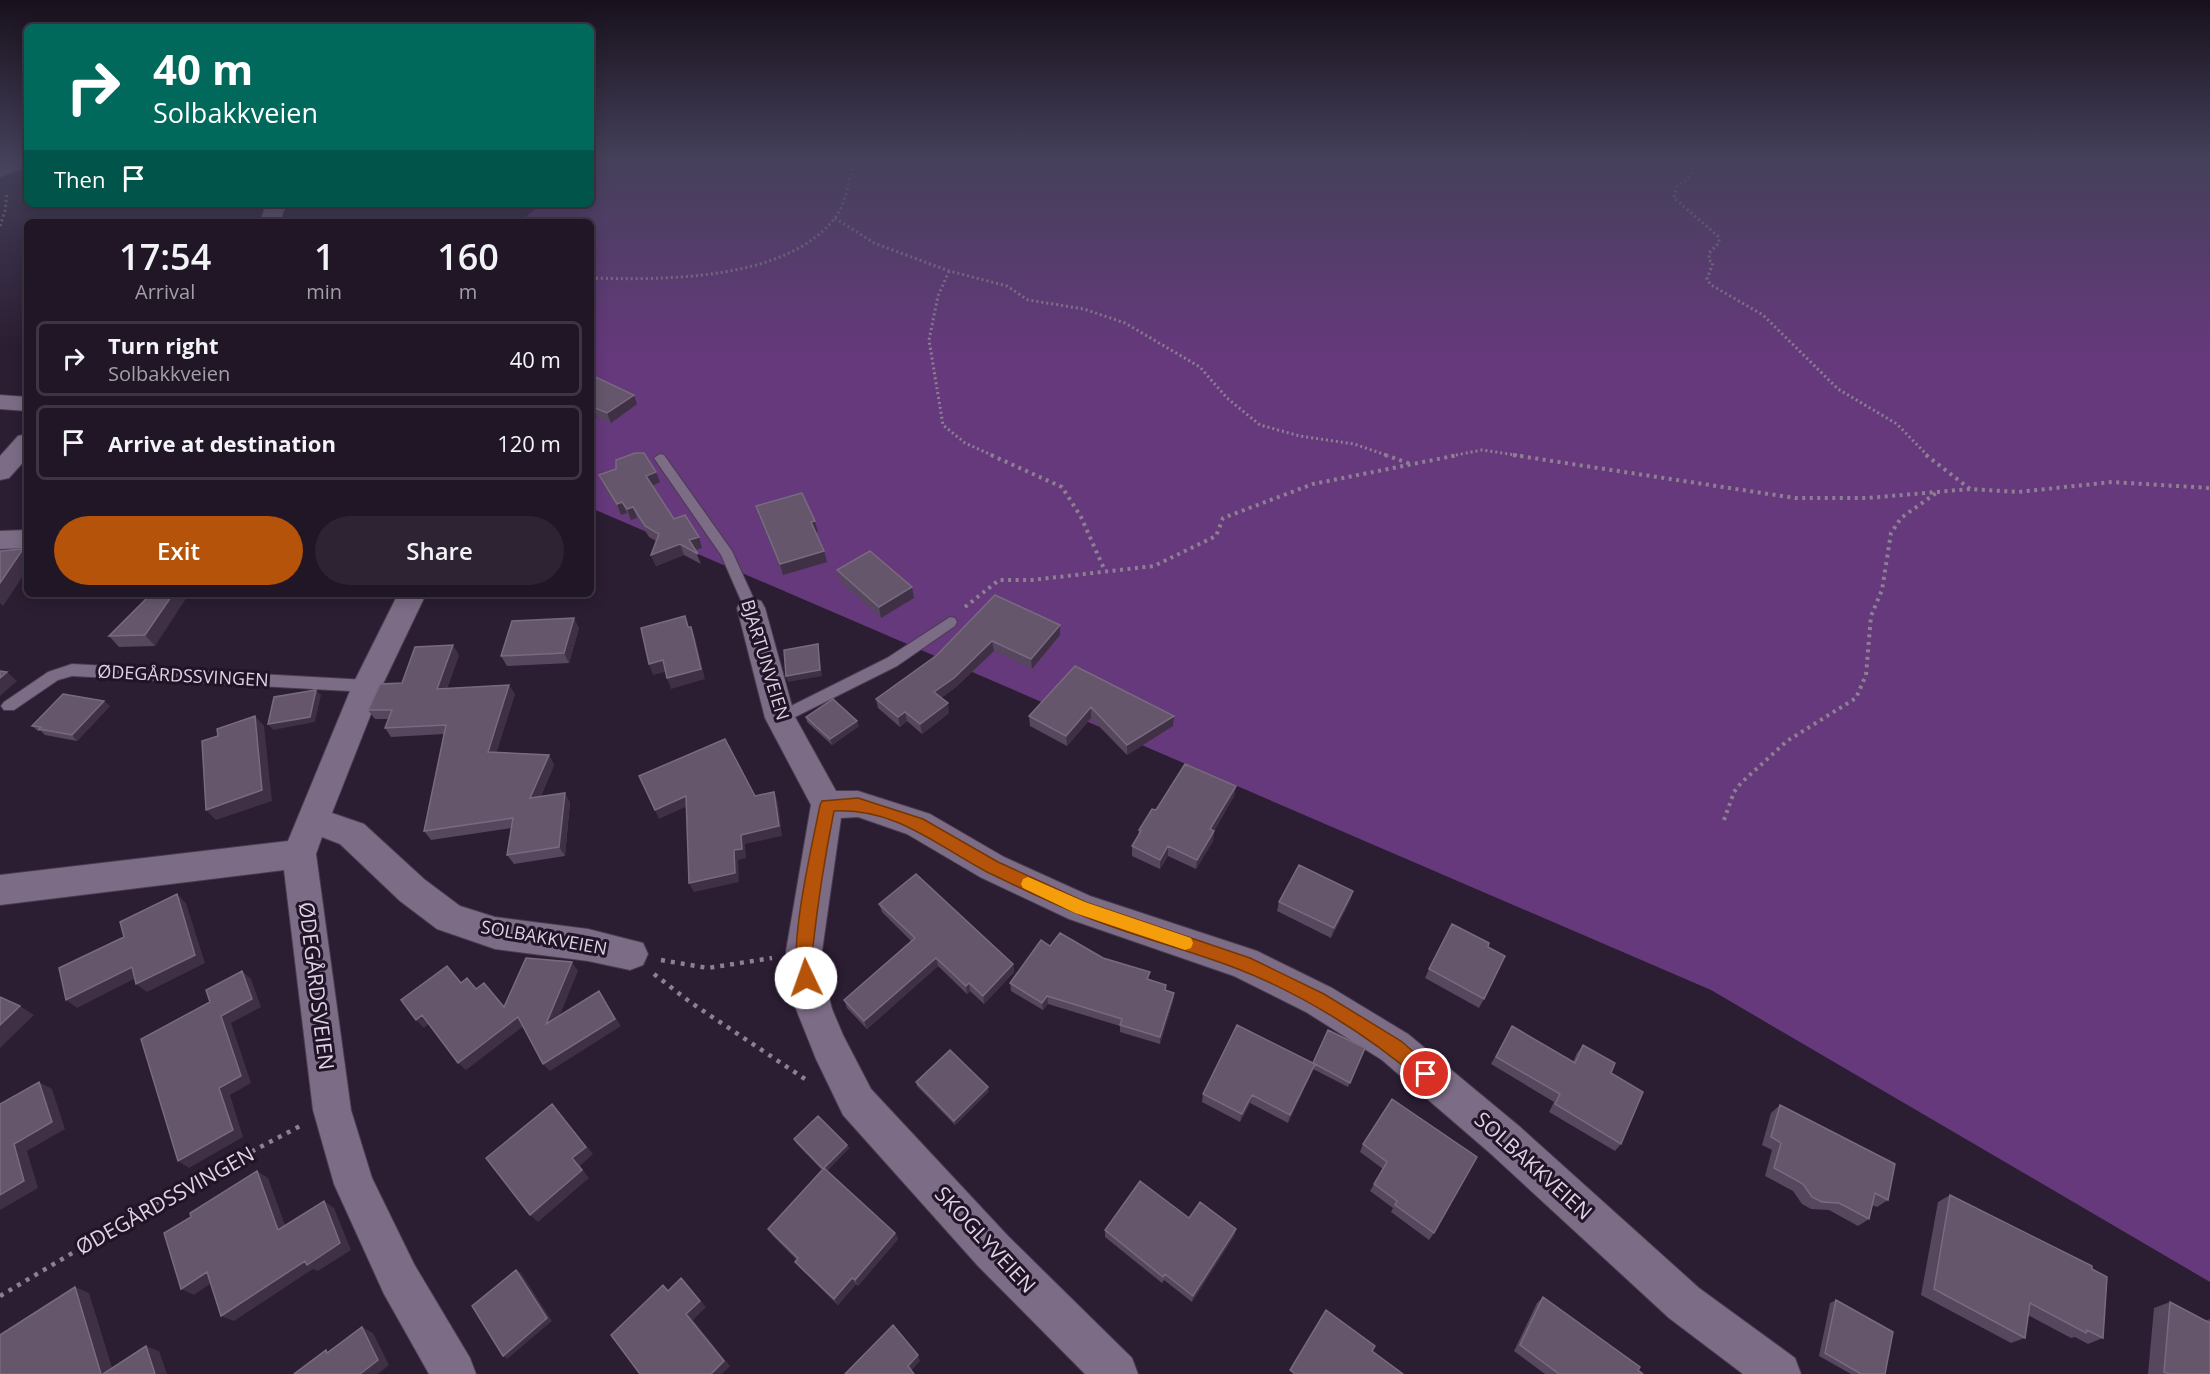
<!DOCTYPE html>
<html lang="en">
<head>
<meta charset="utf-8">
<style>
  :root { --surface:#201626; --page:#2d2332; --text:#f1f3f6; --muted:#a29fa7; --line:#3d3543; --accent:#b45309 }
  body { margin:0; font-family:"Open Sans",sans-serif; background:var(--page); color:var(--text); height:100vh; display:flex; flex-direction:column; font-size:22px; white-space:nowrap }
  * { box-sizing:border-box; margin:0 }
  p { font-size:20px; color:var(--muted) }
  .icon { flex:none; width:33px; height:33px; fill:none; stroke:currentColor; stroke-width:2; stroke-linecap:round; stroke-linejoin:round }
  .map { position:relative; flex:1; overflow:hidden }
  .drawer { position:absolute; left:24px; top:219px; width:570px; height:378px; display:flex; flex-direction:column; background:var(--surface); border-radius:9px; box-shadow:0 3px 15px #0003,0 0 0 2px var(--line) }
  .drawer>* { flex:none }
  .top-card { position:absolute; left:24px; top:24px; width:570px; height:183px; border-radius:9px; box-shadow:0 3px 15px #0003,0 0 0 2px var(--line); background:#00695c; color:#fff; overflow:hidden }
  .pin { position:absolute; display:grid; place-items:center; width:51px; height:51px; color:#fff; margin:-26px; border:3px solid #fff; border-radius:50%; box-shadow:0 2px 6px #0007 }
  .me { position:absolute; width:66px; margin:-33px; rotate:357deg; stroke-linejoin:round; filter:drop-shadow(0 0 4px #0008) }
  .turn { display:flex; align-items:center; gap:21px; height:126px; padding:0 30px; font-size:27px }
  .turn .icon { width:78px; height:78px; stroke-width:2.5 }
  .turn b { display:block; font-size:42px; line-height:51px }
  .then { display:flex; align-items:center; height:57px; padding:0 30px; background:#0003; gap:12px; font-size:22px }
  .eta { display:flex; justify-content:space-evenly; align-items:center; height:102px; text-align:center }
  .eta b { font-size:36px; font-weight:600; line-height:42px }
  .cta { display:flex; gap:12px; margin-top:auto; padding:12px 30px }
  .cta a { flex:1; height:69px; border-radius:36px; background:var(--accent); color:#fff; font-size:24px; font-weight:600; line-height:69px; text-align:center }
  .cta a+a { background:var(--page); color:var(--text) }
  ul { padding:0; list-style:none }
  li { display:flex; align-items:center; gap:18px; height:75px; margin:0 12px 9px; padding:0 18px; border:3px solid var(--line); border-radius:9px }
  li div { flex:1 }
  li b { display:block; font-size:22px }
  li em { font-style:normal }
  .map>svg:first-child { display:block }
</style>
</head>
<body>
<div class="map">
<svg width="2210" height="1374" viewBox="0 0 2210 1374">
  <rect width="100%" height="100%" fill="#2b1d32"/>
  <path fill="#65397b" d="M591,158H2210V1282L1711,990L591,508V222H521L540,204H591Z"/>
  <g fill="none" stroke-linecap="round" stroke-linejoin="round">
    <defs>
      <path id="lane" d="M660,454L664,455L732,551L758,608L756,612H746L721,555L654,458Z
        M950,617L955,618L957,622L955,626L897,666L785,722H775L772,718L775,714L887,658Z
        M72,664L367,680L372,682L374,686L372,690L367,692L72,676L58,680L14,710H4L1,706L4,702L48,672Z"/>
      <path id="street" d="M15,158H27V167L0,177V164Z
        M266,204H286L280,222H260Z
        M0,395L27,397V411L0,409Z
        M27,434V458L9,478L0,480V456L18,436Z
        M27,530V548L0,549V531Z
        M398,594H426L382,686L332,813L364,824L424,879L460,906L495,917L588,929L643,943L648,954L643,965L630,970L588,961L495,949L437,929L400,901L340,844L322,837L316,854L351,1110L372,1178L414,1264L470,1358L476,1374H429L384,1294L334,1184L313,1110L284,870L0,905V875L288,841L352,686Z
        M751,598L761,601L765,608L795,717L836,791H858L930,814L1004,857L1090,896L1257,951L1332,988L1408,1034L1519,1126L1699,1288L1795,1358L1801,1374H1743L1669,1318L1491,1154L1382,1060L1306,1012L1234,976L1069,919L980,877L907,834L858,817L841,818L822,951L824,978L832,1009L843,1035L871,1089L1008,1236L1132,1358L1138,1374H1085L978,1266L843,1115L816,1059L796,1009L788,978L786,951L811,805L765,718L737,608L741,601Z"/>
    </defs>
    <use href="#lane" stroke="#483c4e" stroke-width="2"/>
    <use href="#street" stroke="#483c4e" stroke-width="2"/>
    <path stroke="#8c8092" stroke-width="3" stroke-dasharray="2 3" stroke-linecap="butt" d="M1689,158L1692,173L1688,179L1677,186L1674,198L1719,237V243L1709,253V260L1713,263L1707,279L1711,285L1763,315L1838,389L1897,424L1928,456
      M835,218L874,243L949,271L1007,286L1028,300L1084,309L1125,323L1200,367L1227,398L1260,425L1300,436L1354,444L1389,456
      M0,226L5,211L7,192
      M949,271L938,296L929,340L943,425L965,443L994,456
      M591,278C663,280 785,281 834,219C847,203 849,177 855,158
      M1451,456L1482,450L1523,456"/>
    <path stroke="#8c8092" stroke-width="4" stroke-dasharray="3 4.5" stroke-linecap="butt" d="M991,455L1062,487L1081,517L1105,571
      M1385,455L1411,464
      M1513,455L1795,498H1868L1970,489L2018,492L2112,482L2210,488
      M1926,455L1970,489
      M965,607L999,580H1032L1154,566L1216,536L1223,518L1313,484L1458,455
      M1724,820L1734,792L1741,783L1787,741L1856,698L1866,675L1871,616L1882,590L1891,533L1901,518L1936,493"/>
    <path stroke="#8c8092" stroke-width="4.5" stroke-dasharray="4 6" stroke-linecap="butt" d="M661,960L708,968L772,958
      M654,974L690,1002L808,1081
      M0,1296L175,1192L302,1125"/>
    <use href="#lane" fill="#7c6c86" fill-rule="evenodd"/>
    <use href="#street" fill="#7c6c86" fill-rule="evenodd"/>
  </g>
  <path fill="#56475e" d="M591,375L637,404L611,423L597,417L591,421Z
    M599,475L660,482L653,486L674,519L702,548L695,550L701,564L684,555L656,566L651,555L656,541L649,537L637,518L631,520L627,513L621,515L604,486Z
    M756,506L818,532L816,533L824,551L827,562L783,575L759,517Z
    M837,570L914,598L881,618L840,581Z
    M151,594L155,646L119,647L109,636Z
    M995,595L1060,635L1032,669L994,651L956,687L941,698L949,713L922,734L907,721L900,727L878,708L876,699L937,655Z
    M579,628L569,663L507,666L501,656Z
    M459,655L447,688L515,694L496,752L549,755L554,765L541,796L570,802L565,856L514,864L507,855L511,828L431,840L424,831L444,734L391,737L385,728L388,719H375L368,710L402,683Z
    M1075,666L1173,726L1127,755L1091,718L1067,746L1030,726L1029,716Z
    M110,706L77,741L45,735L41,731H38L32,726Z
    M806,717L859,726L832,745L807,722Z
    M1236,786L1234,796L1214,831L1213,841L1196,869L1168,856L1160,869L1132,856V846L1138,836L1139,830L1156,810Z
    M1353,891L1350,901L1331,938L1277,911L1279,902Z
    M879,904L1013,964L1014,972L984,1004L970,991L967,994L938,966L867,1029L847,1008L844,1000L911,941L882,912Z
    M1050,946L1103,958L1149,980L1166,990L1173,1001L1160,1044L1120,1032V1026L1048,1004L1043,1010L1011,991L1010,983Z
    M1488,947L1484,999L1479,1008L1425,978L1429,969Z
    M1512,1026L1573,1062L1577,1053L1583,1045L1611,1073L1621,1144L1615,1151L1549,1112L1554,1102L1491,1064Z
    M1365,1048L1348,1087L1313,1069L1288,1123L1250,1103L1240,1122L1202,1102L1203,1094Z
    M916,1082L989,1091L955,1125L917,1086Z
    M1392,1099L1434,1233L1429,1240L1391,1212L1393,1208L1370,1191L1383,1169L1360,1152L1363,1144Z
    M1780,1105L1888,1200L1877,1207L1872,1205L1869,1219L1858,1226L1829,1210L1811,1209L1802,1204L1793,1191L1765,1176L1772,1150L1762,1145L1771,1113Z
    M794,1139L847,1145L849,1148L827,1171L895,1233L898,1239L858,1286L856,1284L838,1305L800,1268L795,1262L797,1260L773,1236L768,1229L822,1170L796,1143Z
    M1950,1195L2092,1269L2103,1338L2088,1344L2075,1337L2071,1338L2028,1315L2025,1338L2011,1343L1921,1295L1938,1202Z
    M1189,1218L1236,1229L1234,1236L1192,1302L1164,1280L1162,1283L1105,1237V1230Z
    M1543,1297L1638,1370L1643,1374H1545L1514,1351L1537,1303Z
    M1836,1300L1885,1374H1851L1819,1356L1830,1303Z
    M2170,1302L2205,1321L2210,1319V1374H2148L2154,1308Z"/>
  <path fill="#3f3046" d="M634,395L637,404L611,423L607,413Z
    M593,407L597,417L591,421V408Z
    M656,472L660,482L650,487L646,476Z
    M622,502L627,513L621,515L617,504Z
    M633,507L637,518L631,520L627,509Z
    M815,521L818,532L814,533L811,522Z
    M699,537L702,548L693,551L689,540Z
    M680,544L684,555L656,566L651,555Z
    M23,549L27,554V570L3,606L0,603V583Z
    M824,551L827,562L783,575L780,564Z
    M912,587L914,598L881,618L879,607Z
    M173,594H189L155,646L145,635Z
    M574,618L579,628L569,663L564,653Z
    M1060,625V635L1032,669L1031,659Z
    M691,627L695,637L705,679L671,689L667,678Z
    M992,641L994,651L956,687L935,702L934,692Z
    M818,644L822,676L788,682L786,676Z
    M453,645L459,655L443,698L437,689Z
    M663,660L668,671L653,675L649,664Z
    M7,672L17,681L0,696V678Z
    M509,685L515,694L494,761L488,752Z
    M316,690L321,695L315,722L273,730L268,724Z
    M104,701L110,706L77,741L72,735Z
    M948,703L949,713L922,734L920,724Z
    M1091,707V718L1067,746L1066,736Z
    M905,712L907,721L900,727L898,717Z
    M255,716L264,726L272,801L216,820L206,810Z
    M1174,716L1173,726L1127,755V745Z
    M857,721L859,726L832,745L830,739Z
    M549,755L554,765L536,807L530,798Z
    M1236,786L1234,796L1209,839L1210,829Z
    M774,792L778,802L782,836L745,844L746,858L738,860L739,882L694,892L689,883L741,835Z
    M565,793L570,802L565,856L559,847Z
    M686,796L690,805L659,819L655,810Z
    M1214,831L1213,841L1196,869L1197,860Z
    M1168,846V856L1160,869V860Z
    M1353,891L1350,901L1331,938L1334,928Z
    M177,894L186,903L205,963L147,992L136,984Z
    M936,958L938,966L867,1029L864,1021Z
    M572,962L578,971L553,1032L546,1024Z
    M1013,964L1014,972L984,1004L983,996Z
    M132,967L142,975L77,1008L66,1000Z
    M242,971L251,979L261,1007L231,1023L251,1083L230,1095L243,1137L189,1168L178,1161L219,1088L221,1016Z
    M969,983L970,991L967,994L966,986Z
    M599,991L621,1026L550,1071L543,1064Z
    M1174,993L1173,1001L1160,1044V1037Z
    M1047,996L1048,1004L1043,1010L1042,1003Z
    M20,1006L34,1015L0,1048V1025Z
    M422,1015L430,1023L424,1028L416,1020Z
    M518,1017L525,1025L466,1070L458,1063Z
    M1315,1064L1312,1073L1288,1123L1290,1115Z
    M39,1082L52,1089L65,1129L27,1151L38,1188L0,1210V1195L14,1144Z
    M988,1087L989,1091L955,1125L954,1121Z
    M1252,1095L1250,1103L1240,1122L1242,1114Z
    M552,1104L593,1154L580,1166L589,1178L538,1222L530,1215L572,1158Z
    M847,1145L849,1148L825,1173L823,1169Z
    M257,1171L268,1178L289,1236L278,1230Z
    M324,1201L334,1208L351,1250L318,1271L313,1269L234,1321L221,1316Z
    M1236,1229L1234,1236L1192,1302L1193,1296Z
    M895,1233L898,1239L858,1286L855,1280Z
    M516,1270L521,1273L552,1321L507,1359L503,1356Z
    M207,1272L219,1278L194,1295L181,1289Z
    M681,1278L706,1307L693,1320L730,1366L722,1374H711L686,1314Z
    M852,1278L856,1284L838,1305L834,1299Z
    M75,1287L89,1293L114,1374H101Z
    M362,1327L373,1333L389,1365L378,1374H360Z
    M146,1346L159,1351L167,1374H155Z
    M918,1355L920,1361L911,1371L908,1366Z"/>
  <path fill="#65566c" stroke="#786a7f" stroke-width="1.5" d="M591,375L634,395L607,413L593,407L591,408Z
    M635,453H644L656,472L646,476L674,519L685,515L699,537L689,540L698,554L680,544L651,555L659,534L645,526L633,507L627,509L622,502L617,504L599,475L616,469V460Z
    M802,493L815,521L811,522L824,551L780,564L756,506Z
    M23,549L0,583V551Z
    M870,551L912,587L879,607L837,570Z
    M151,594H173L145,635L109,636Z
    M995,595L1060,625L1031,659L992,641L954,678L934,692L948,703L920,724L905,712L898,717L876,699L937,655Z
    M685,616L688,627H691L701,669L667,678L663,660L649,664L641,628Z
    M574,618L564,653L501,656L512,621Z
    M818,644L820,670L786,676L784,650Z
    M453,645L437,689L509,685L488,752L549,755L530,798L565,793L559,847L507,855L513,818L424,831L446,725L385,728L392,710H368L380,684L402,683L415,647Z
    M1075,666L1174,716L1127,745L1091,707L1066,736L1029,716Z
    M0,671L7,672L0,678Z
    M316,690L310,717L268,724L274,697Z
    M63,694L104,701L72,735L39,729L41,727L32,726Z
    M833,699L857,721L830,739L806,717Z
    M255,716L262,790L206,810L202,741L218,736L217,729Z
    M725,739L755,796L774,792L779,826L741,835L742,849L734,850L735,873L689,883L686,796L655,810L639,776Z
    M1185,764L1236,786L1210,829L1214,831L1197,860L1168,846L1160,860L1132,846L1141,831L1139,830L1152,809L1156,810Z
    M1299,865L1353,891L1334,928L1279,902Z
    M916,874L1013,964L983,996L969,983L966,986L936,958L864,1021L844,1000L915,938L879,904Z
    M177,894L195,955L136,984L132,967L66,1000L59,968L124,937L120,922Z
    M1452,924L1489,943L1488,947L1505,956L1484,999L1429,969Z
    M1060,933L1103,958L1150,972L1147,979L1166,985L1165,990L1174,993L1160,1037L1120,1025L1122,1019L1047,996L1042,1003L1010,983L1041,940L1050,946Z
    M526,958L572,962L546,1024L599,991L615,1019L543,1064L518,1017L458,1063L422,1015L416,1020L401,1000L447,966L461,983L467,978L476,989L484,983L504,1007Z
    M242,971L252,999L221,1016L241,1076L219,1088L233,1130L178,1161L141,1039L210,1002L206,990Z
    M0,997L20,1006L0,1025Z
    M1237,1025L1315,1064L1290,1115L1252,1095L1242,1114L1203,1094Z
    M1512,1026L1575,1063L1583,1045L1615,1063L1611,1073L1643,1092L1621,1144L1555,1104L1560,1094L1496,1057Z
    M1328,1030L1365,1048L1350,1083L1313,1063Z
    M950,1050L988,1087L954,1121L916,1082Z
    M39,1082L52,1122L14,1144L24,1181L0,1195V1104Z
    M1392,1099L1477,1157L1434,1233L1395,1205L1397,1201L1374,1184L1387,1162L1363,1144Z
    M552,1104L586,1147L572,1158L582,1170L530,1215L486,1158Z
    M1780,1105L1895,1164L1888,1200L1875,1193L1869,1219L1839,1203L1822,1202L1812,1197L1803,1184L1774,1168L1781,1143L1771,1137Z
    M818,1116L847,1145L823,1169L794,1139Z
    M824,1168L895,1233L855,1280L852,1278L834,1299L795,1262L798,1258L768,1229Z
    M257,1171L278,1230L324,1201L340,1243L307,1265L305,1261L221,1316L207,1272L181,1289L164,1233L191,1217L190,1213Z
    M1140,1181L1189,1218L1200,1202L1236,1229L1193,1296L1165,1274L1163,1277L1105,1230Z
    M1950,1195L2092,1266V1269L2107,1277L2103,1338L2087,1330L2086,1333L2030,1303L2025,1338L1934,1289Z
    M516,1270L547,1318L503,1356L472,1306Z
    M681,1278L700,1301L686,1314L724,1361L711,1374H640L611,1335L663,1285L668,1291Z
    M75,1287L101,1374H0V1335Z
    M1543,1297L1640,1367L1638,1370L1643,1374H1559L1520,1345Z
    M1836,1300L1893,1332L1885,1374H1861L1825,1353Z
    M2170,1302L2210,1323V1374H2169L2164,1372Z
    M1326,1310L1375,1346L1372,1351L1403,1374H1295L1290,1370Z
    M893,1325L918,1355L908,1366L914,1374H845Z
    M362,1327L378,1360L360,1374H294L326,1350L327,1353Z
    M146,1346L155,1374H103Z"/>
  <linearGradient id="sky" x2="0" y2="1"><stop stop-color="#18101c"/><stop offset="0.45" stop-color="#44405a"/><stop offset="1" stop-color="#44405a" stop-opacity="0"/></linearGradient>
  <rect width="2210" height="350" fill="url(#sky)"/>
  <path fill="#b45309" stroke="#753606" stroke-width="1.5" d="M858,798L923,819L998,862L1085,902L1250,958L1324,994L1401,1041L1432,1068L1435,1074L1432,1080L1426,1082L1420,1080C1368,1035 1302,994 1238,969C1184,948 1127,935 1074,912C1045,900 1016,886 987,872C936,845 896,808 834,811C825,856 818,901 813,946C811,959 817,972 812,984L806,986L800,984C786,953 813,842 820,805L822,801Z"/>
  <path fill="#f59e0b" d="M1028,877L1085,902L1191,938L1193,943L1191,948L1185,950L1075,913L1023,888L1021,884L1023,879Z"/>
  <g text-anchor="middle" stroke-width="6" stroke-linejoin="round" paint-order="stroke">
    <g font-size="18" fill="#ddd4e2" stroke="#211328">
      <text transform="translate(765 660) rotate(73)" y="6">BJARTUNVEIEN</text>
      <text transform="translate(183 676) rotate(3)" y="6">ØDEGÅRDSSVINGEN</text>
      <text transform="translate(544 938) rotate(10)" y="6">SOLBAKKVEIEN</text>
    </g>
    <g font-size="21" fill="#ddd4e2" stroke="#211328">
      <text transform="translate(316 986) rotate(83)" y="7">ØDEGÅRDSVEIEN</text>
      <text transform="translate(1533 1166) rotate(42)" y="7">SOLBAKKVEIEN</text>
      <text transform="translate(165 1201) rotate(-29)" y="7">ØDEGÅRDSSVINGEN</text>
      <text transform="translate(985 1240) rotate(47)" y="7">SKOGLYVEIEN</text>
    </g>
  </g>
</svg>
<div class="pin" style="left:1426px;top:1074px;background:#d93025"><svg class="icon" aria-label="arrive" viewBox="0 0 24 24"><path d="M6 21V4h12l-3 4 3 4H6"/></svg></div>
<svg class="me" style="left:806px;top:978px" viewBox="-20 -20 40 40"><circle r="19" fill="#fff"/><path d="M0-13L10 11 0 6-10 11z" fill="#b45309"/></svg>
<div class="top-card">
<div class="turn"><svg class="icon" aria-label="right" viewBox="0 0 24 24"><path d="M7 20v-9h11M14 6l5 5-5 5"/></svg><div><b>40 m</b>Solbakkveien</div></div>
<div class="then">Then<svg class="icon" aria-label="arrive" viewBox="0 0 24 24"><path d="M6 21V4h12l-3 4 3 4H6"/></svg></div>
</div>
<section class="drawer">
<div class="eta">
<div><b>17:54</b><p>Arrival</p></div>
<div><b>1</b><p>min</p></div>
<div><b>160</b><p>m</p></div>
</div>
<ul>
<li><svg class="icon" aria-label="right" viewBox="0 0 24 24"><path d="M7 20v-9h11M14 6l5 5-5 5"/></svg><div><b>Turn right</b><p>Solbakkveien</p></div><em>40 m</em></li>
<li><svg class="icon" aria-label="arrive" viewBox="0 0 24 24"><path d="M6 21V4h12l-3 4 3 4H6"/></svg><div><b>Arrive at destination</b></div><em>120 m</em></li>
</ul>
<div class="cta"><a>Exit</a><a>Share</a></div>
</section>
</div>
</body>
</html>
